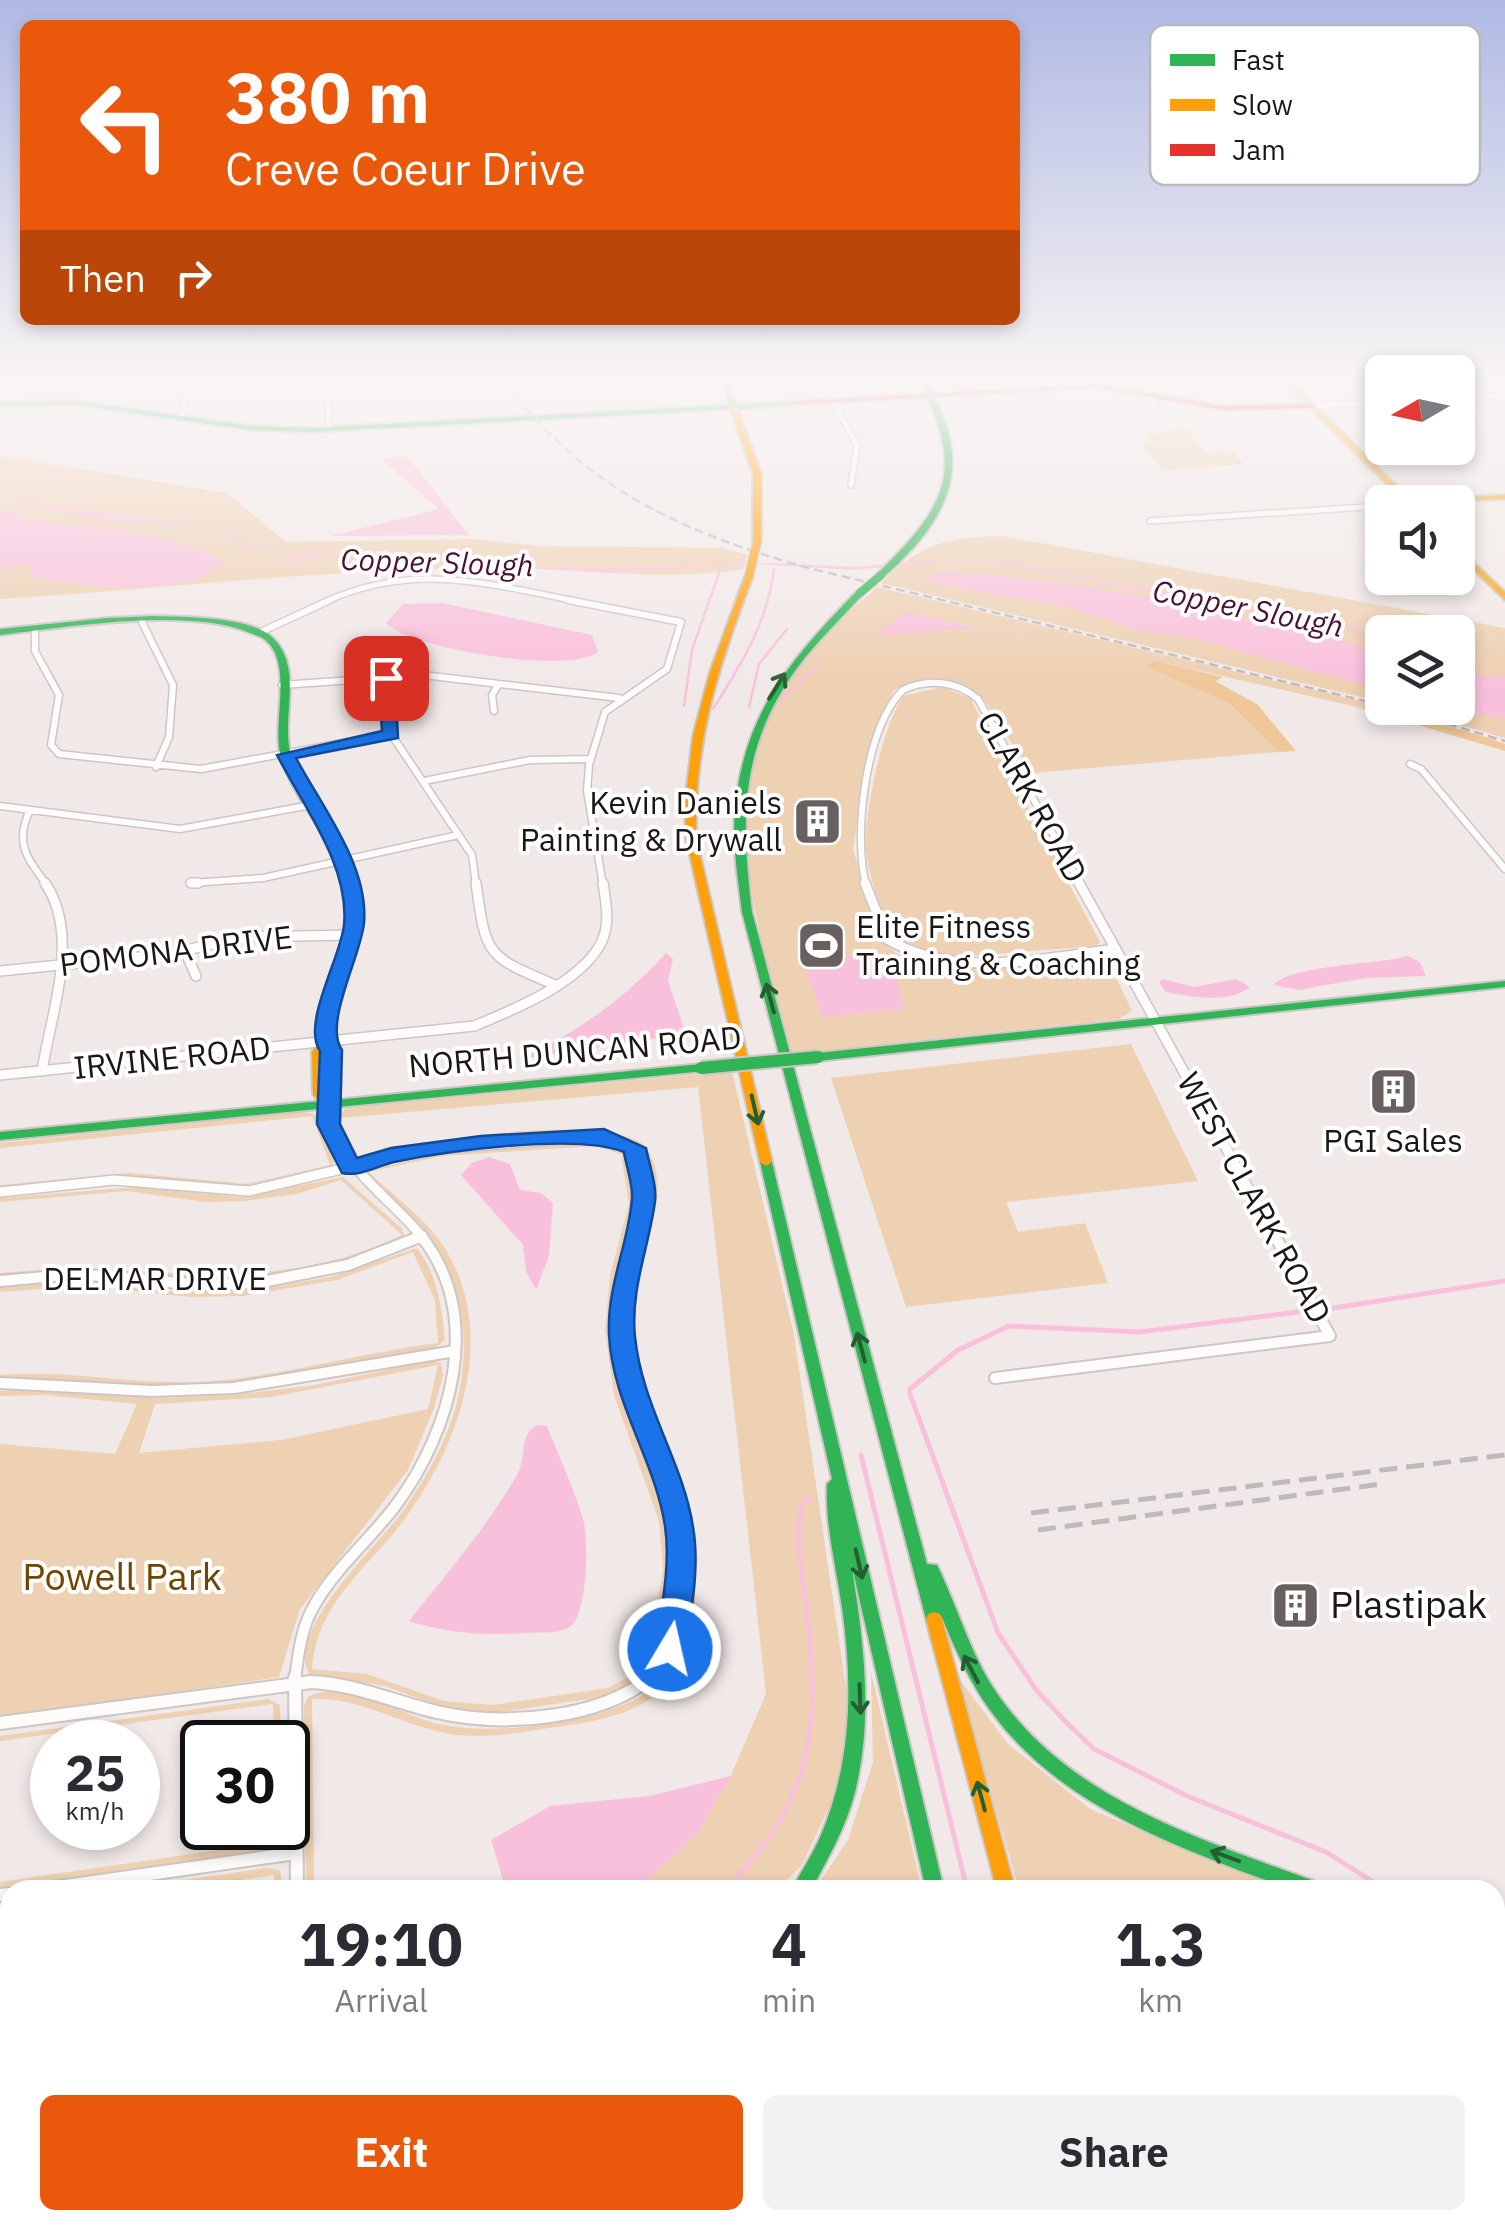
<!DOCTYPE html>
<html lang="en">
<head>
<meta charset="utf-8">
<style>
  :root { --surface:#fff; --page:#f2f2f3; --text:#2b2b33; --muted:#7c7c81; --accent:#ea580c }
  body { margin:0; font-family:"IBM Plex Sans",sans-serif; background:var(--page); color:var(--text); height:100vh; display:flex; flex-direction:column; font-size:38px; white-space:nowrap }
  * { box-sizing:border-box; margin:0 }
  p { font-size:32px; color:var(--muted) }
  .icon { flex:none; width:55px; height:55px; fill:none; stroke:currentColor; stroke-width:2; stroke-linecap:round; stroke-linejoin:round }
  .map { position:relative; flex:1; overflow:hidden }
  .drawer { position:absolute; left:0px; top:1880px; width:1505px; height:350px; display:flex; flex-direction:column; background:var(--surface); border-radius:30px 30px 0 0; box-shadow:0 5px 15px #0003 }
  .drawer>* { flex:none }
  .banner { position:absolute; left:20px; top:20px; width:1000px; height:305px; border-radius:15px; box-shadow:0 5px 15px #0003; background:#ea580c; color:#fff; overflow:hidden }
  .needle { width:65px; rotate:261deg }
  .fabs { position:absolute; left:1365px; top:355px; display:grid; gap:20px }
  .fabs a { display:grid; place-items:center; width:110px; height:110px; border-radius:15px; background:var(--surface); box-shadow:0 5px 15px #0003; font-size:50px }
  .speed { position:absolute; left:30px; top:1720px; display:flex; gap:20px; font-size:50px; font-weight:700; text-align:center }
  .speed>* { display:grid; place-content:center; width:130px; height:130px; border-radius:50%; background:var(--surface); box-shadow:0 5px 15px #0003; line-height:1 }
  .speed small { font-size:25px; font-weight:400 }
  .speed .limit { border:5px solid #111; border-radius:15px; background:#fff; color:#111 }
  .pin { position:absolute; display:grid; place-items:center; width:85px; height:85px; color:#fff; margin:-42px; border-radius:20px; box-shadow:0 5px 15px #0006 }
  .me { position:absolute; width:110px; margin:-55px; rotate:9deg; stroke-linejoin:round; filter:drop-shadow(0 0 8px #0008) }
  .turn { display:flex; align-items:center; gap:35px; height:210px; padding:0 40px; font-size:45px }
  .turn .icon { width:130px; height:130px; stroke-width:2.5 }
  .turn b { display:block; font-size:70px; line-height:85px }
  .then { display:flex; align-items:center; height:95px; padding:0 40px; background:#0003; gap:20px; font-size:38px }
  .eta { display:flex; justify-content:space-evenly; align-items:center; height:170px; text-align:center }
  .eta b { font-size:60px; font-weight:700; line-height:70px }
  .cta { display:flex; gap:20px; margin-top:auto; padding:20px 40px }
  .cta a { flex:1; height:115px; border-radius:15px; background:var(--accent); color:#fff; font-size:40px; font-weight:700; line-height:115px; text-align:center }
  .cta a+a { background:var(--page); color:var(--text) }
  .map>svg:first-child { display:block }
</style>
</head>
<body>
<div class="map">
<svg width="1505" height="2230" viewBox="0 0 1505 2230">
  <rect width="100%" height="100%" fill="#f1e9e7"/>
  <path fill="#eed0b2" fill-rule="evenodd" d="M1186,428L1207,453L1233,451L1243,464L1163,471L1141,443L1153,442L1148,435Z
    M0,456L227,493L286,542L472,539L538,546L723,548L747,555L744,569C656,583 566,566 478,568C319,570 159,589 0,599Z
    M1002,536L1505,628V738L1403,708H1458V632H1382V702L881,583C924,542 943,539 1002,536Z
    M877,587L1369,703L1361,708L1153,660L1148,667L1229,703L1279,752L1031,773L983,698C959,678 922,678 894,690L868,751L853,849L879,938L896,953L943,966L1106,957L1132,1011L1119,1019L792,1054C761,936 713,809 778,694C802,652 842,619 877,587Z
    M942,687L970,698L1100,942L1097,946L944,958L894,937C882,913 867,875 866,847C865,808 882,729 903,696Z
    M1131,1044L1198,1181L1006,1202L1018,1232L1085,1223L1108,1283L906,1307L831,1078Z
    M732,1071L794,1335L848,1701L839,1786L802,1865L777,1890H637L698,1833L731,1775L766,1694L698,1087L339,1118L357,1158C409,1141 606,1111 645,1146C675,1188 643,1241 637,1285C633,1315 636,1346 642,1376C651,1424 680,1464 691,1511C699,1544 697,1575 694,1609C683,1699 639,1716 556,1727C523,1732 491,1738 458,1735C407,1729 364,1697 312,1699L314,1890H306L304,1706L308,1697C347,1676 401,1716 439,1724C494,1737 615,1723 658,1684C679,1665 681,1642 684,1615C688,1579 692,1544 683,1509C668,1454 638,1408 630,1351C626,1323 628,1295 633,1268C643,1217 681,1132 592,1134L419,1146L355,1160L335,1117L347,1108Z
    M301,1112L317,1114L334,1162L326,1171L251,1188L150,1179L0,1189V1185L130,1173L247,1184L330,1165L312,1116L0,1148V1143Z
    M601,1142L614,1144L630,1155L637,1196L615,1284L612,1340L626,1409L663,1501L670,1535L671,1578L655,1662L614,1695L495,1713L455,1712L385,1686L309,1674C285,1631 375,1548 399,1516C417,1492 434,1464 445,1437C475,1371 471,1277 418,1223C403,1208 371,1190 365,1171L443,1153ZM595,1146L621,1154L629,1204L610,1275L605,1330L614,1395L659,1521L663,1569L650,1653L629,1677L608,1688L493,1705L444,1701L367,1674L312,1669C316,1614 352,1580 387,1541C453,1465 504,1341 444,1247C424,1216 394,1197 369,1172L442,1156Z
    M343,1177L401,1228L405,1237L344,1263L293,1275L224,1282L92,1271L0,1278V1273C146,1258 259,1303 402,1235L341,1180L297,1194L245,1201L205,1202L127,1191L0,1202V1198L137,1187L242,1197Z
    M417,1248C437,1273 442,1309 445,1340L433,1349L263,1381L169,1388L0,1380V1375C67,1369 134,1385 201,1382C282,1377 358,1353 438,1343L435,1300L413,1252L337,1280L243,1296L191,1297L79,1286L0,1292V1288L75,1281L179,1292L246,1291L330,1277Z
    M433,1360L441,1363L443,1376L434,1408L408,1470L300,1609L279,1677L0,1718V1444L115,1454L137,1404L46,1395L0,1396V1391L36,1389L160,1398L234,1395L315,1385ZM438,1365L428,1409L281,1440L139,1453L155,1404L271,1397Z
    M871,1672L922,1890H814L848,1840L873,1762Z
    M957,1676L1008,1744L1090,1809L1283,1890H1019Z
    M268,1699L280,1705L281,1742H274L273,1704L0,1741V1736Z
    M274,1828H281V1837L269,1850L0,1890V1882L273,1842Z
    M266,1868L280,1870L283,1890H275L274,1875L175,1890H114Z
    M1495,2030L1505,2039V2230H1473L1476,2220H1495Z
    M384,2220H475L470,2230H379Z
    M578,2220H975L979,2230H577Z
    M1116,2220H1441L1436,2230H1118Z"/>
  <path fill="#f0c798" d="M1153,660L1223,677L1215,681L1257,704L1296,751L1279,752L1229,703L1147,667Z
    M1369,703L1492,739L1505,744V751L1361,708Z"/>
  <path fill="#f9c0db" d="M407,456L469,535L331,536L439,509L382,460Z
    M0,491L53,508L183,522L229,539L323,557L532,566L636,568L743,562L856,567L933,560L1004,561L1382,633V636L996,562H937L852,570L744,563L612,573L459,562L418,566L352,563L236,543L186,525L112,521L52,510Z
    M0,509C15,511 29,521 44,522C86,525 191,537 223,562C193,599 72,587 32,576L31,565L0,567Z
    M942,572C1092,578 1237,618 1382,650V690L1197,639L1136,629L1071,608L922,580Z
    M442,603L592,635L598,652C570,675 410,649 386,623L403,604Z
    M906,612L977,628L876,635Z
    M1458,667L1486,677L1505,676V719L1456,708Z
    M666,953L673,959L668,981L686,1034L521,1059C579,1031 623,1000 666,953Z
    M857,955L896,977L904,1009L822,1017L804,966L808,961Z
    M1408,956L1420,962L1426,976L1365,978L1299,990L1274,985C1289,965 1376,965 1408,956Z
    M1163,979L1194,987L1236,979L1250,987C1229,1004 1192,997 1166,992L1159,982Z
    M489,1157L510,1164L520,1190L541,1193L553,1203L549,1256L536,1290L526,1271L523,1245L461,1175L472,1163Z
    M538,1425L547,1426C559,1457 574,1488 583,1519C589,1539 588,1619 568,1628C555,1634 536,1632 523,1633C484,1636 446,1633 409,1621C447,1573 488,1526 518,1473C527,1457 518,1433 538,1425Z
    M731,1776L698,1833L637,1890H506L491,1840L550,1806L649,1796Z
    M10,1995V2157L0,2159V1996Z"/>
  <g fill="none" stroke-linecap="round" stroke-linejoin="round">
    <path stroke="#f9c0db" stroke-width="2.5" d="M301,559L324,546
      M273,560H298
      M781,700L819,664
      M684,706L692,650L722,564
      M749,707L759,664L787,629
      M713,709C742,663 767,624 774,569"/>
    <path stroke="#f9c0db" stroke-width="5" d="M1327,1309L1505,1281
      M1306,1311L1139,1332L1009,1326L958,1350L910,1389V1394L998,1633L1037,1691L1065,1721L1094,1749L1187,1796L1326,1852L1386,1890
      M861,1455L967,1889
      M725,1890C813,1800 821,1729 806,1606C802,1570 792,1535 804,1500L809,1499
      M1495,1976L1505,1985
      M439,2230L444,2220"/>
    <defs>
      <path id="street-far4" d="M328,375L329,430
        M1458,375L1483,396
        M1146,392L1156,407
        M1458,398L1505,395
        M833,401L857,446L851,485
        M1312,406L1382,402
        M181,417L190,375
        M1150,521L1382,506
        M325,602C414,561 488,584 581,602"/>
      <path id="street-far3" d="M568,600L681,622L667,669L605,712L589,765L587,791L603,885
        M142,622L173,685L169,737L156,767
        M35,629V651L59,695L51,745L59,754L201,769L391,734
        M263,631L330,600
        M390,646L384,650L391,734L472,855L476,885
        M282,685L423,675L619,698
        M494,711L492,695L497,687
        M1410,764L1421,769L1505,869
        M424,781L530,760L591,759
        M0,806L180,829L311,805
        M30,810C14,843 27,858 47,885
        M191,883L263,878L458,835
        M866,885C853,837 865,726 903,690C928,678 957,681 978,699L1081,885"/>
      <path id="street-far2" d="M191,883H198
        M476,883C486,956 486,956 555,985
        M865,883L887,939C956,980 1040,958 1116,949
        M1079,883L1276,1238
        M185,951L196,976
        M0,971L169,954L244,937L353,935
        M42,1071C51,1013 81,935 45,883
        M0,1075L474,1026C513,1010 578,984 600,945C611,926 606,903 603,883
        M327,1103C335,1167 386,1192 423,1238
        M0,1192L114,1180L249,1191L421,1150L604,1136C658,1153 645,1194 634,1238
        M416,1238L422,1236"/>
      <path id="street-far1" d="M635,1236C623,1282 617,1326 627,1373C636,1413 657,1450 669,1489C682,1529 682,1569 677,1611C674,1637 669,1661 648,1680
        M0,1281L77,1274L201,1285L257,1283L348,1265L422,1236
        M995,1378L1330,1336L1275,1236
        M0,1383L152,1391L234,1388L455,1351
        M295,1680C298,1655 301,1628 314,1606C335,1568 370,1540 396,1505C451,1431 485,1316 421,1236"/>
      <path id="street" d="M295,1677L297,1890
        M0,1723L311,1682C356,1684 394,1702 437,1712C501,1727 599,1720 651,1677
        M38,1890L296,1853
        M0,1895L10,1894
        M135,2230L152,2220"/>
      <path id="fast" d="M718,375H724L736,404L795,401L799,403L795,405L734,410L731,409L312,432L251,430L77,405L0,406V402L77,401L251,426L312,428L729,405Z
        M916,375H922C961,438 966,488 915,546C904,557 894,570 881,578L878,577V573C951,502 965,468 916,375Z
        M857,591L864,593C842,618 817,641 797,668C739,748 741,819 752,912L927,1564L937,1565C957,1606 969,1650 994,1689C1068,1801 1204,1840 1322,1884L1325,1890C1315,1890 1304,1891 1295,1890C1285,1889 1275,1883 1266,1880C1246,1873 1227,1866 1208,1858C1125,1825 1043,1784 990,1710C969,1681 954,1647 941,1615L942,1619L940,1624L934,1626L928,1624L926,1619L742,912C738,879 732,844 735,811C743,713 792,658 857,591Z
        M154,616C184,617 249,616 272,637C305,668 280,717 291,755C306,811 361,852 361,913C362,947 341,976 334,1008C328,1036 335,1065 338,1092L335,1100L701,1064L707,1068L705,1071L0,1140V1132L322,1101C331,1080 318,1043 321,1018C325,980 353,948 351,908C347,850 297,810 281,757C271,723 295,663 264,639C260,636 255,635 250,633C187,607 68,627 0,635V629L107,618Z
        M1505,981V987L818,1061L812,1057L818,1053Z
        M766,1158L772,1162L944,1890H926L851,1562C863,1639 874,1715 855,1792C846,1827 828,1859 811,1890H792C801,1871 813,1854 821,1835C852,1762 853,1685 842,1607C836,1566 825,1525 827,1484L832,1479L760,1162Z
        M1495,2011L1505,2016V2038L1495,2033Z
        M553,2220H573L572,2230H552Z
        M983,2220H1022L1024,2230H986Z
        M1454,2220H1474L1470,2230H1450Z"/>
      <path id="slow" d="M1277,375H1284L1413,502H1405Z
        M734,406L738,408L761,474V542L757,544L753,542V474L730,408Z
        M1505,495V499L1421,502L1425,500Z
        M1458,548L1505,592V600L1458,554Z
        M749,573L753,576C718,667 694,739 696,838L772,1162L766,1166L760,1162L686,838L685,803L693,736L710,672L745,576Z
        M325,1039L331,1043C319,1058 321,1088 333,1103L327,1107L323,1106L313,1094L312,1052L321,1040Z
        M934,1612L940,1614L942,1619L1015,1890H997L926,1619L928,1614Z
        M479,2220H500L496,2230H475Z
        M1085,2220H1105L1108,2230H1088Z"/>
      <path id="jam" d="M1096,384L1224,406L1312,404L1316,406L1312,408L1224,410L1096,388L795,405L791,403L795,401Z"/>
    </defs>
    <use href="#street-far4" stroke="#ccc6c5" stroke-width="8"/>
    <use href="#street-far3" stroke="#ccc6c5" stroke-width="9"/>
    <use href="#street-far2" stroke="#ccc6c5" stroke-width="12"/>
    <use href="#street-far1" stroke="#ccc6c5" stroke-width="14"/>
    <use href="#street" stroke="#ccc6c5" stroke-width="16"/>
    <use href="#fast" stroke="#ccc6c5" stroke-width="4"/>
    <use href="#slow" stroke="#ccc6c5" stroke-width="4"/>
    <use href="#jam" stroke="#ccc6c5" stroke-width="4"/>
    <use href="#street-far4" stroke="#fdfcfb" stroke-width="5"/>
    <use href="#street-far3" stroke="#fdfcfb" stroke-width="6"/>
    <use href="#street-far2" stroke="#fdfcfb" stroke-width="9"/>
    <use href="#street-far1" stroke="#fdfcfb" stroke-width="10"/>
    <use href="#street" stroke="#fdfcfb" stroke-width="12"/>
    <use href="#fast" fill="#30b455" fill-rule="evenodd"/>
    <use href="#slow" fill="#ff9f0a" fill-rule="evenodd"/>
    <use href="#jam" fill="#e5322d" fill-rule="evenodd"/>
    <path stroke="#bdbbba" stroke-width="2.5" stroke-dasharray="9 5" stroke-linecap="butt" d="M500,375C580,487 679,531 808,568L1382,705
      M1394,708L1505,741"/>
    <path stroke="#bdbbba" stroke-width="5" stroke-dasharray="18 9" stroke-linecap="butt" d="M1031,1513L1505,1455
      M1038,1530L1381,1484"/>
    <defs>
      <path id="fast-bridge-far1" d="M860,593L881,575"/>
      <path id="fast-bridge" d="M701,1068L818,1057"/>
      <path id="slow-bridge" d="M749,576L757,542"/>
    </defs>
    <use href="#fast-bridge-far1" stroke="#ccc6c5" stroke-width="10" stroke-linecap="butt"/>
    <use href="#fast-bridge" stroke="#ccc6c5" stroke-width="16" stroke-linecap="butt"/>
    <use href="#slow-bridge" stroke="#ccc6c5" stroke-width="10" stroke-linecap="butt"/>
    <use href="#fast-bridge-far1" stroke="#30b455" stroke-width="8"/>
    <use href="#fast-bridge" stroke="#30b455" stroke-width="12"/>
    <use href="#slow-bridge" stroke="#ff9f0a" stroke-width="8"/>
  </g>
  <defs><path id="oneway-shaft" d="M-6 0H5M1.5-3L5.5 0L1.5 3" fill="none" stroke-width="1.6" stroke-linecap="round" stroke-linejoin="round" transform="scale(2.5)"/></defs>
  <g stroke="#255e32">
    <use href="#oneway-shaft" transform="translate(777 686) rotate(-58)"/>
    <use href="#oneway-shaft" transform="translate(770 998) rotate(-105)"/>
    <use href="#oneway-shaft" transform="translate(755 1110) rotate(77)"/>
    <use href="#oneway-shaft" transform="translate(861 1347) rotate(-105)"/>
    <use href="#oneway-shaft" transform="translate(859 1564) rotate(77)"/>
    <use href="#oneway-shaft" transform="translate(971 1669) rotate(-118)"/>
    <use href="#oneway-shaft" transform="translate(860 1699) rotate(88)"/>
    <use href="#oneway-shaft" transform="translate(981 1796) rotate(-105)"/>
    <use href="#oneway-shaft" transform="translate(1225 1856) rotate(-160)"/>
  </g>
  <linearGradient id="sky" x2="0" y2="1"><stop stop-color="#afb9e3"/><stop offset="0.55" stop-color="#f9f5f4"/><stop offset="1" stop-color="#f9f5f4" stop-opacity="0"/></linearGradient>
  <rect width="1505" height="687" fill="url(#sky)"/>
  <path fill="#1a73e8" stroke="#114b97" stroke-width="2.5" d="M386,672L395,678L398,738L296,758C322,807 369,866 364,923C361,956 323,1024 342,1050L340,1124L357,1158L391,1148L481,1136L604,1129L646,1148C649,1164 657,1185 655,1201C649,1247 630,1290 635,1337C642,1406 683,1462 693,1527C700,1567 691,1610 686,1649L681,1658L670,1662L660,1658L655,1649C661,1610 671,1566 665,1526C655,1460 612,1403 609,1334C607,1284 629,1243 632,1198C633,1184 626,1166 624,1152C577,1133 447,1151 394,1162C377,1166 360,1177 342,1173L317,1124L320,1051C301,1024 341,957 344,925C350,866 303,806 277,755L382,731L378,678Z"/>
  <defs>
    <symbol id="building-square" viewBox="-11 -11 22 22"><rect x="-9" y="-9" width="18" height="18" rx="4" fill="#67605f" stroke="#fff"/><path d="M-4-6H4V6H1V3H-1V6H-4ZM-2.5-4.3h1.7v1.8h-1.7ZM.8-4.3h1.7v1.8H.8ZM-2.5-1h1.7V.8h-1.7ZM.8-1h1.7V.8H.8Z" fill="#fff"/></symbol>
    <symbol id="stadium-square" viewBox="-11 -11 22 22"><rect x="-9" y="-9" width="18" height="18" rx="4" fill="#67605f" stroke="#fff"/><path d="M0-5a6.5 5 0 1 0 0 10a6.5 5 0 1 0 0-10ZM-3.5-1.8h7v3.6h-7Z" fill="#fff"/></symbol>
  </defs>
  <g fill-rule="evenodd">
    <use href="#building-square" x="790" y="794" width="55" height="55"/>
    <use href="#stadium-square" x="794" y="918" width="55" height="55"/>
    <use href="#building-square" x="1366" y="1064" width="55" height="55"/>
    <use href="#building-square" x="1268" y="1578" width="55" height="55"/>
  </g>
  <g text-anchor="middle" stroke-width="8" stroke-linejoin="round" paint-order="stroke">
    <g font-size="30" font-style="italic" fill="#4a1032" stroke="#fff">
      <text transform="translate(437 563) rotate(2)" y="10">Copper Slough</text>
      <text transform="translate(1248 609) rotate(11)" y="10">Copper Slough</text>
    </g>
    <g font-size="32" fill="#1c1716" stroke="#fff">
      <text transform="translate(1032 797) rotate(61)" y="11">CLARK ROAD</text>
      <text transform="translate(176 951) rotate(-7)" y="11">POMONA DRIVE</text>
      <text transform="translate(575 1052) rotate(-5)" y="11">NORTH DUNCAN ROAD</text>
      <text transform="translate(172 1058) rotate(-6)" y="11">IRVINE ROAD</text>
      <text transform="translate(1254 1198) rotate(61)" y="11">WEST CLARK ROAD</text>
      <text x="155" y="1290">DELMAR DRIVE</text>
    </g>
    <g font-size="32" fill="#1c1716" stroke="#fff" text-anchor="end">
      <text x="782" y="814">Kevin Daniels<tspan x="782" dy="37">Painting &amp; Drywall</tspan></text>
      <text x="856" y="938" text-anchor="start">Elite Fitness<tspan x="856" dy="37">Training &amp; Coaching</tspan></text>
      <text x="1393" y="1152" text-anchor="middle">PGI Sales</text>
    </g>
    <g font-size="38" fill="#724500" stroke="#fff">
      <text x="122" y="1590">Powell Park</text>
    </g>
    <g font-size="38" fill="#1c1716" stroke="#fff" text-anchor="start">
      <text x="1330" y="1618">Plastipak</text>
    </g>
  </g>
  <rect x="1150" y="25" width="330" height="160" rx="15" fill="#fff" stroke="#bbb9b9" stroke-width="2.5"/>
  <rect x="1170" y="54" width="45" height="12" fill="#30b455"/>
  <rect x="1170" y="99" width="45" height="12" fill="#ff9f0a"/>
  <rect x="1170" y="144" width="45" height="12" fill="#e5322d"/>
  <g font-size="28" fill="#1c1716">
    <text x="1232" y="70">Fast</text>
    <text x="1232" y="115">Slow</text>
    <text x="1232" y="160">Jam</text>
  </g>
</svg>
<div class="fabs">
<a><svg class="needle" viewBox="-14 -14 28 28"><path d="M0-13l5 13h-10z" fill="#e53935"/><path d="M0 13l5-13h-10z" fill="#7c7c81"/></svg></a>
<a><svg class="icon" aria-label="sound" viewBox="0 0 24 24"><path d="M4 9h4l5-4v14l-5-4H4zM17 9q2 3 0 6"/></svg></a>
<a><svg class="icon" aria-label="layers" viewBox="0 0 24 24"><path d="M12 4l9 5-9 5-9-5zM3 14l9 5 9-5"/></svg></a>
</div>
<div class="speed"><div>25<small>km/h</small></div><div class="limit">30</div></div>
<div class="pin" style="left:386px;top:678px;background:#d93025"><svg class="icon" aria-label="arrive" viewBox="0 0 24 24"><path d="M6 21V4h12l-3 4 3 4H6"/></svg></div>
<svg class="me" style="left:670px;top:1649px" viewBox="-20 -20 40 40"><circle r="17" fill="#1a73e8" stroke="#fff" stroke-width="3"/><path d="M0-11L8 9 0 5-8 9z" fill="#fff"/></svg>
<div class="banner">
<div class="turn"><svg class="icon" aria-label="left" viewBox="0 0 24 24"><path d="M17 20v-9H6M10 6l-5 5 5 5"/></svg><div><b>380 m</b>Creve Coeur Drive</div></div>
<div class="then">Then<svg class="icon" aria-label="right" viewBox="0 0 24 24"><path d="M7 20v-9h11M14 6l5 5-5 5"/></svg></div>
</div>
<section class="drawer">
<div class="eta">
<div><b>19:10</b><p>Arrival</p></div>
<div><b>4</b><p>min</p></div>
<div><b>1.3</b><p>km</p></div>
</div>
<div class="cta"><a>Exit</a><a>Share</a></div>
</section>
</div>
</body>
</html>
